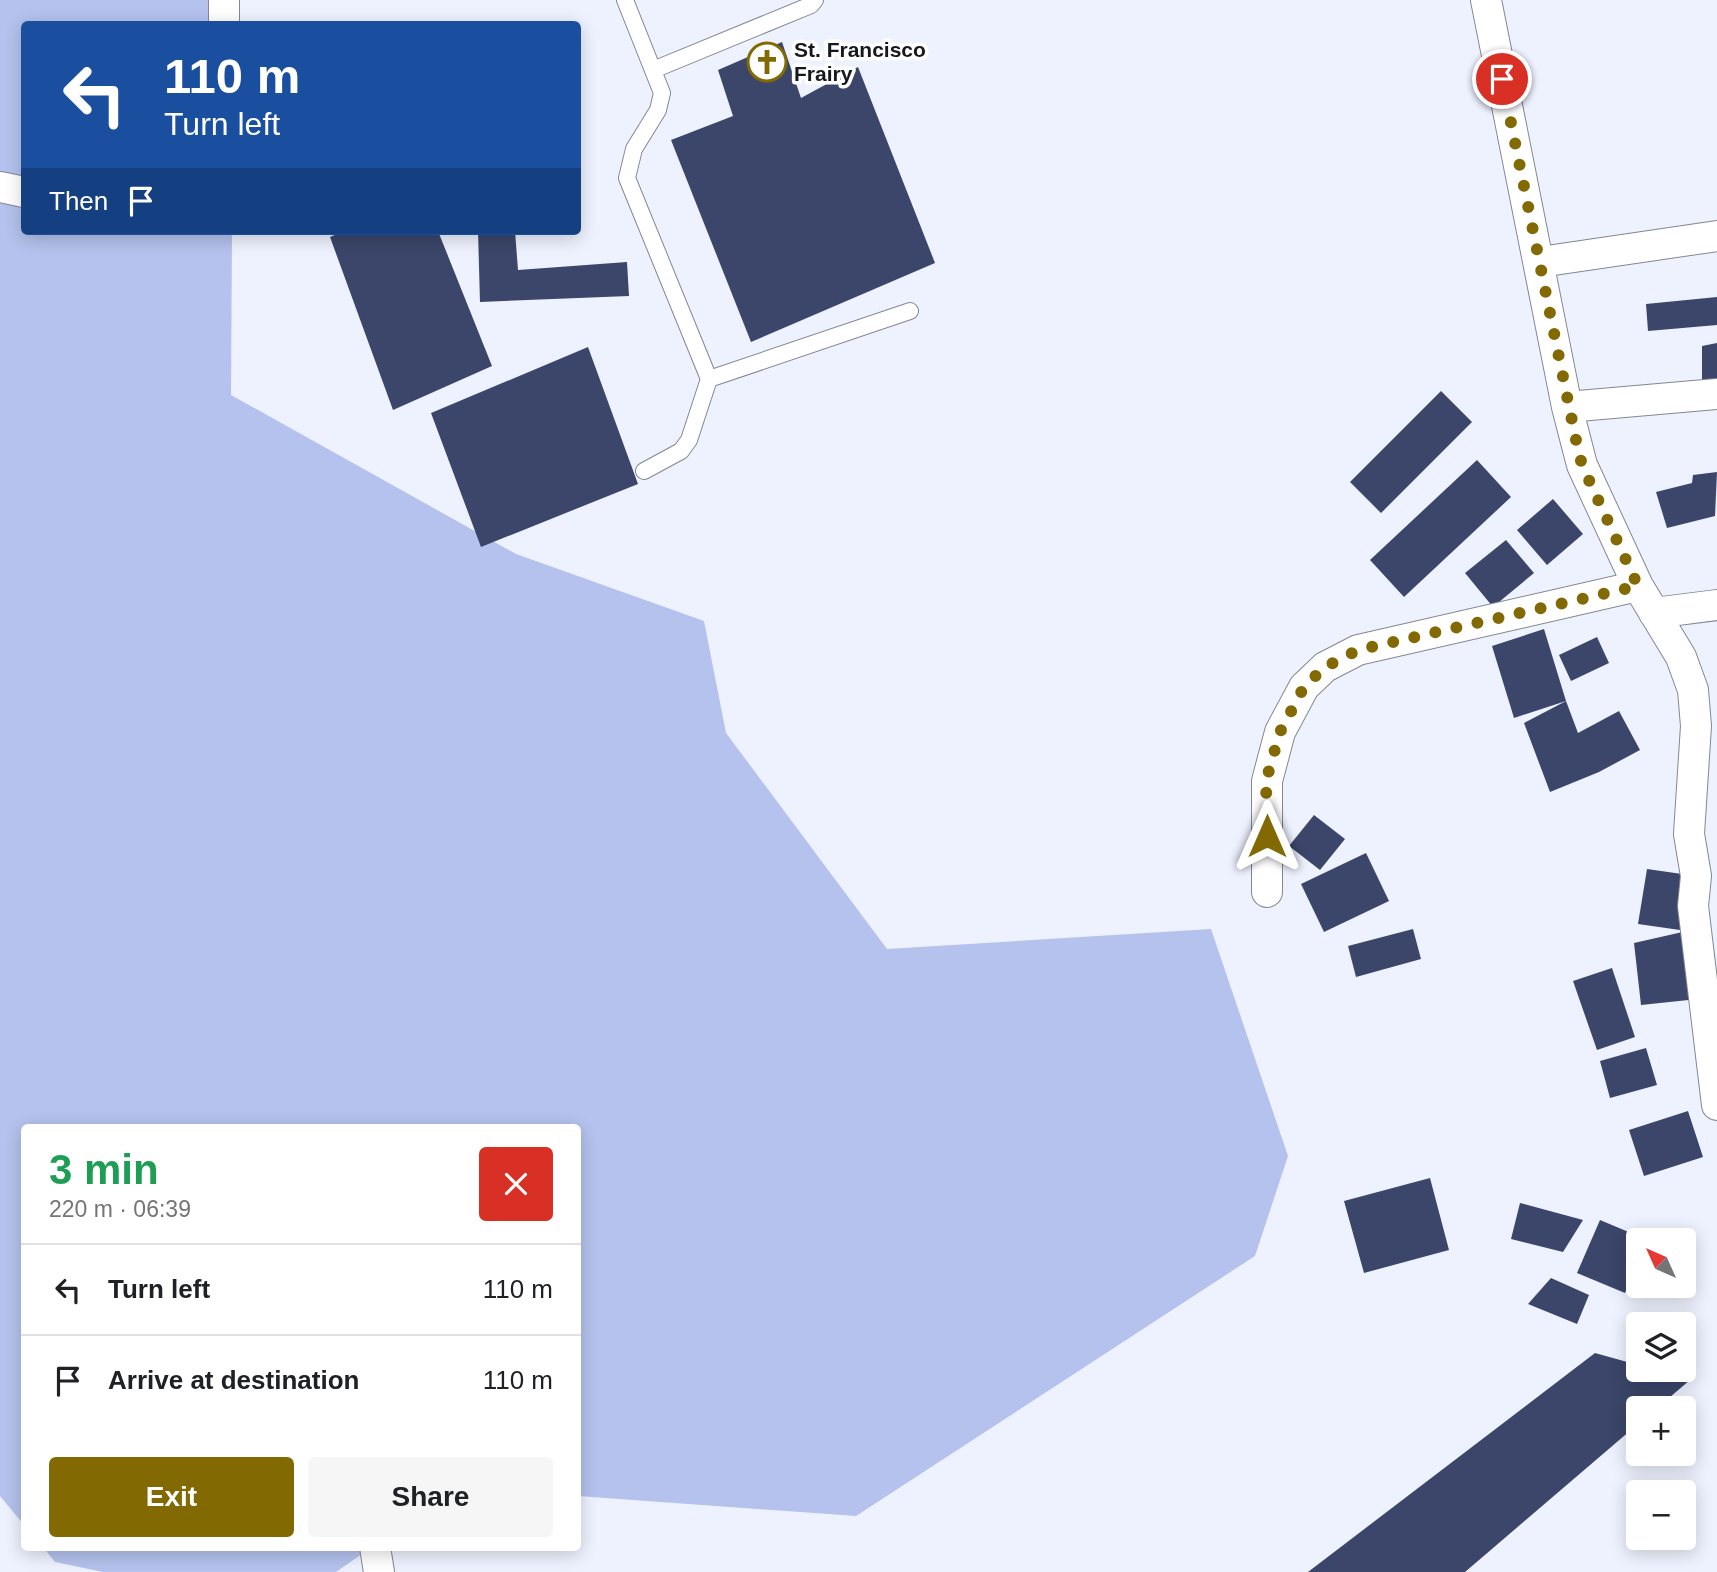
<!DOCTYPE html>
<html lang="en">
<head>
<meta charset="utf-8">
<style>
  :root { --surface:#fff; --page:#f6f6f6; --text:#202124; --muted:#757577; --line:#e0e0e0; --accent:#836902 }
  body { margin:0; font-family:Helvetica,sans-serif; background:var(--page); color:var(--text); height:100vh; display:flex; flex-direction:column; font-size:26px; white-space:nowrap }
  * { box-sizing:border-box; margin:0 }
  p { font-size:23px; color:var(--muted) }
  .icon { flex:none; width:38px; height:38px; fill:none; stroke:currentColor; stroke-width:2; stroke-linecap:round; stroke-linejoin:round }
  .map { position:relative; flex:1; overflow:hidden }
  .sheet { position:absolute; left:21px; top:1124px; width:560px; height:427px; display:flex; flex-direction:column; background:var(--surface); border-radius:7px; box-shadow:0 4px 18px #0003 }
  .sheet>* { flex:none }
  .banner { position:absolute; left:21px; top:21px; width:560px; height:214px; border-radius:7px; box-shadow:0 4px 18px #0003; background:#1a4fa0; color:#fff; overflow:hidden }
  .needle { width:46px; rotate:315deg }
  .tools { position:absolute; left:1626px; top:1228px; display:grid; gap:14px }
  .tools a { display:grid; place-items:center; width:70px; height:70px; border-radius:7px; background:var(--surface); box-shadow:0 4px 18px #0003; font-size:35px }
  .pin { position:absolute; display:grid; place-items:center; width:60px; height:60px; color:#fff; margin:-30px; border:4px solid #fff; border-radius:50%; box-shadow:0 2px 7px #0007 }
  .me { position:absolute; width:77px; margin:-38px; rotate:0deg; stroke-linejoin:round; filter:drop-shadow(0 0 5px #0008) }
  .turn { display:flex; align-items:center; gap:24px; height:147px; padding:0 28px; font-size:32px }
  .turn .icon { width:91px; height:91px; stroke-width:2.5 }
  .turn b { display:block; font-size:49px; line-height:60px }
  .then { display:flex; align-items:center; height:66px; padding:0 28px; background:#0003; gap:14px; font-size:26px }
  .round { display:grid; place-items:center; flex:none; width:74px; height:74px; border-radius:7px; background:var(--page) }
  .head { display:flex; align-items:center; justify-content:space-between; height:119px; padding:0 28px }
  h1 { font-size:42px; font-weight:600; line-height:52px; color:#1e9e55 }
  .primary-button { display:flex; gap:14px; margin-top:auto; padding:14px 28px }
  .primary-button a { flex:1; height:80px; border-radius:7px; background:var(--accent); color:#fff; font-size:28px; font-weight:600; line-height:80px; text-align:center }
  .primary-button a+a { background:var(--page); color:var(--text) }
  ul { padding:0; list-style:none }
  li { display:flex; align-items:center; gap:21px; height:91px; padding:0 28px; border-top:2px solid var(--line) }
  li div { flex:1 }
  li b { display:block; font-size:26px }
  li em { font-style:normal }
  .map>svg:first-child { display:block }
</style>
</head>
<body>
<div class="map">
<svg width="1717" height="1572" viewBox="0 0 1717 1572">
  <rect width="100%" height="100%" fill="#eef2fe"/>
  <path fill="#b4c2ed" d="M0,0H235L234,24H24V231H232L231,395L516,554L704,621L726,733L887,949L1211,929L1288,1156L1255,1256L856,1516L578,1496V1127H24V1525L0,1496Z
    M43,1547H372L336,1572H103L55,1562Z"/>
  <path fill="#3b466a" d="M782,42L801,98L858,67L935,263L751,342L671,140L733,116L718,70Z
    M344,231H438L492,366L393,410L330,237Z
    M478,231H515L518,270L627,262L629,296L480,302Z
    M1717,297V325L1648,331L1646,304Z
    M1717,343V399L1702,402V346Z
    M588,347L638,484L481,547L431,413Z
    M1441,391L1472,422L1381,513L1350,482Z
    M1477,460L1511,497L1404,597L1370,560Z
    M1717,472L1715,516L1667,528L1656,492L1692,483L1693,475Z
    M1553,499L1583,534L1547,565L1517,530Z
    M1506,540L1534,573L1493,607L1465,573Z
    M1544,629L1566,701L1514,718L1492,646Z
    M1597,637L1609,663L1571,681L1559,655Z
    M1566,701L1578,733L1619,711L1640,750L1599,772L1550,792L1524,723Z
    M1314,815L1345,839L1320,870L1289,846Z
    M1366,853L1389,901L1324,932L1301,884Z
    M1647,869L1696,876L1687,931L1638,924Z
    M1413,929L1421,959L1356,977L1348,946Z
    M1687,931L1698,999L1641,1005L1634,943Z
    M1612,968L1635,1037L1597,1050L1573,981Z
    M1646,1048L1657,1085L1610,1098L1600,1061Z
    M1688,1111L1703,1157L1644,1176L1629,1130Z
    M1430,1178L1449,1250L1364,1273L1344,1201Z
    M1520,1203L1583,1220L1563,1252L1511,1239Z
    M1600,1220L1650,1241H1638V1263L1625,1293L1577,1273Z
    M1551,1278L1589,1295L1577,1324L1528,1304Z
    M1595,1353L1638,1365V1370H1656L1690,1380L1656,1409H1638V1424L1465,1572H1308Z"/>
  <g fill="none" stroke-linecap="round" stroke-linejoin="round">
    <defs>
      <path id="lane" d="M625,0L662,93L658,110L634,149L627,178L709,379L689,440L681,451L644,471
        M653,70L811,5L815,0
        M709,379L910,311"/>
      <path id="street" d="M224,0V24
        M1486,0L1567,407L1582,465L1638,586L1681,657L1693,690L1696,726L1689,834L1696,876L1693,906L1717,1105
        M0,187L24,192
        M1540,262L1717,236
        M1567,407L1717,394
        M1654,613L1717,605
        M1267,892V781L1280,732L1304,687L1325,667L1358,650L1638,586
        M375,1547L379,1572"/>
    </defs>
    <use href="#lane" stroke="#828794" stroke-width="18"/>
    <use href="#street" stroke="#828794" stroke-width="32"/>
    <use href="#lane" stroke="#fff" stroke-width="16"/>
    <use href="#street" stroke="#fff" stroke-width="30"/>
  </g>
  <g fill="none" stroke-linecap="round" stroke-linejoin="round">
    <path stroke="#836902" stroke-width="12" stroke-dasharray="0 21.6" d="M1267,836L1266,781L1280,732L1304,687L1325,667L1358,650L1638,586L1582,465L1577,445L1502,79"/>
  </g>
  <defs>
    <symbol id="church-ring" viewBox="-11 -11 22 22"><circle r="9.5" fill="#fff" stroke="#836902" stroke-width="1.5"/><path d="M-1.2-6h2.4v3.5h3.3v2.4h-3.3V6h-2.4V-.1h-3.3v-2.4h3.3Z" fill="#836902"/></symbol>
  </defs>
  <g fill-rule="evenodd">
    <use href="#church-ring" x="745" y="40" width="44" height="44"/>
  </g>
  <g text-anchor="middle" stroke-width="7" stroke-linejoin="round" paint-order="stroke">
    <g font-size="21" font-weight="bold" fill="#17181e" stroke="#fff" text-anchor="start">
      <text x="794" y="57">St. Francisco<tspan x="794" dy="24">Frairy</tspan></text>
    </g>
  </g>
</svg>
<div class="tools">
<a><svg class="needle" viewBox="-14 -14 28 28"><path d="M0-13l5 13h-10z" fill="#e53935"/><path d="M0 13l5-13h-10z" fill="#757577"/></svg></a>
<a><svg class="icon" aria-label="layers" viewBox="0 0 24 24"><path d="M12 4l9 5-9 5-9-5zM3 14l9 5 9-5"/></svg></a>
<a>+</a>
<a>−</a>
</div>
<div class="pin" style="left:1502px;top:79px;background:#d93025"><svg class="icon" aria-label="arrive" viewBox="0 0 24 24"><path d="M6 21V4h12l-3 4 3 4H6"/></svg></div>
<svg class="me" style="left:1267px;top:836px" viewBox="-20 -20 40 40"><path d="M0-17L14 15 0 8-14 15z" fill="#836902" stroke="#fff" stroke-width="4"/></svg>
<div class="banner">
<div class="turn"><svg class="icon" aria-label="left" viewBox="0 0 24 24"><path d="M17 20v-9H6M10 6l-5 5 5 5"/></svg><div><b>110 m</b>Turn left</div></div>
<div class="then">Then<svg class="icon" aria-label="arrive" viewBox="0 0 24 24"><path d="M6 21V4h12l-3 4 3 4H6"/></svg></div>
</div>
<section class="sheet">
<div class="head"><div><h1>3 min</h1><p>220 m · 06:39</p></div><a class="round" style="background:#d93025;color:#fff"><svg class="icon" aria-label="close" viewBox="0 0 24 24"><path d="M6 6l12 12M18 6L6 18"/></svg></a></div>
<ul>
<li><svg class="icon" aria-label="left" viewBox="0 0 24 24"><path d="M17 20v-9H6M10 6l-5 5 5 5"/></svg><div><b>Turn left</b></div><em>110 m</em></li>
<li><svg class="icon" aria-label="arrive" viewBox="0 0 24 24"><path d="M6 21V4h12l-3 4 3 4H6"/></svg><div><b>Arrive at destination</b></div><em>110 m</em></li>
</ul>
<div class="primary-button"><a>Exit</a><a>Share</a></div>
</section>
</div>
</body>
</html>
